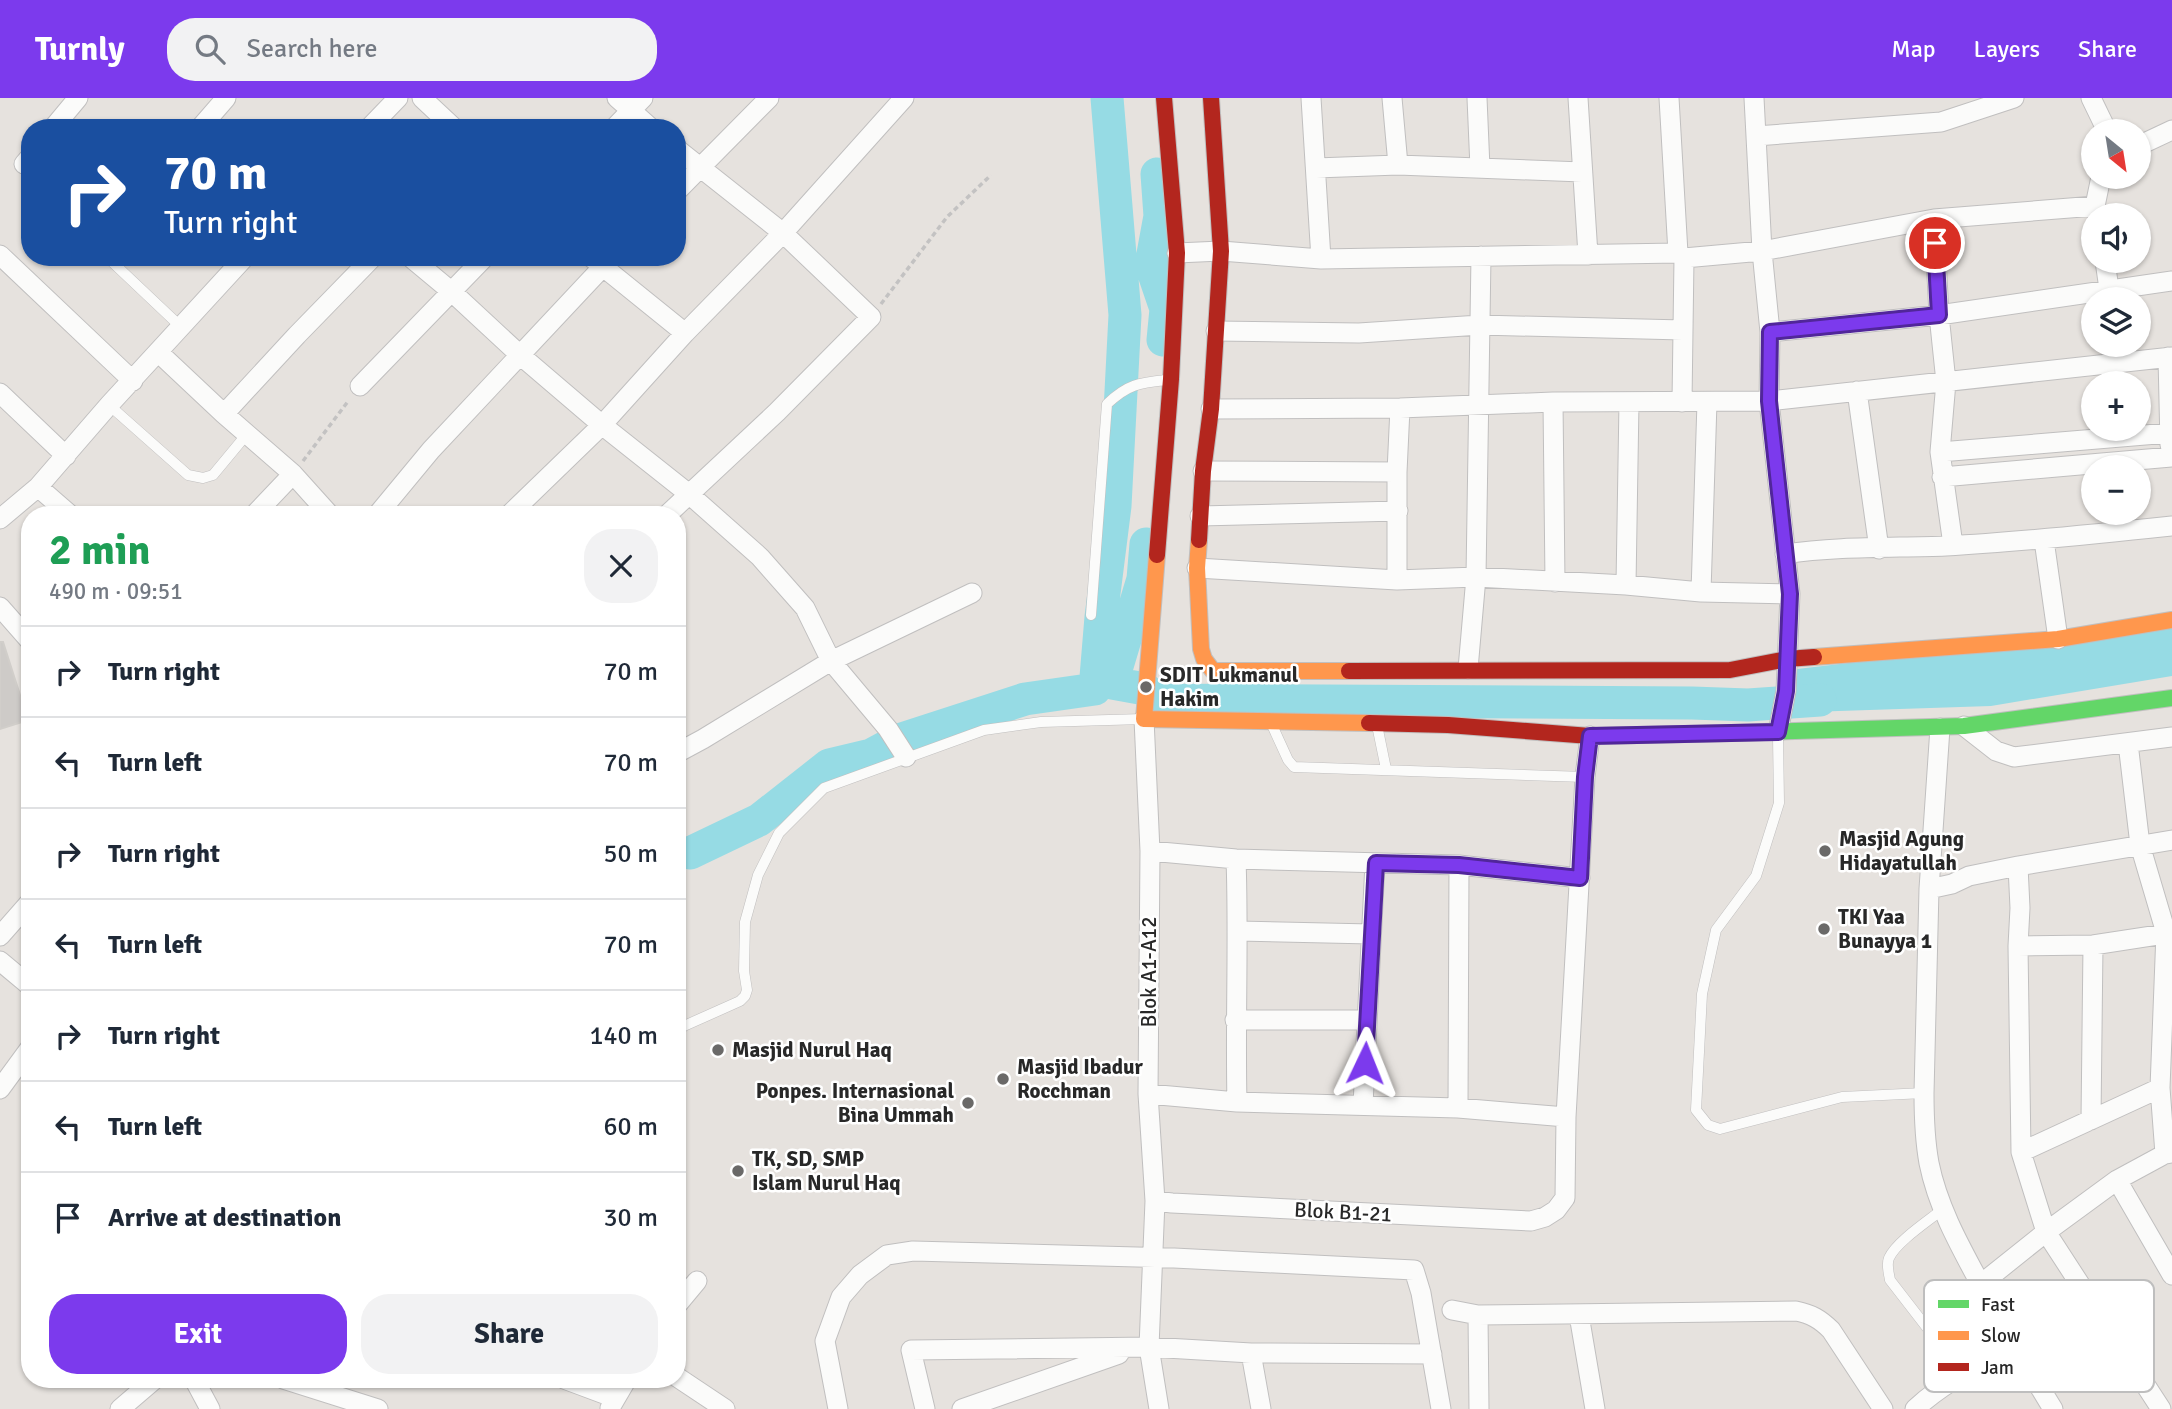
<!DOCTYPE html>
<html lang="en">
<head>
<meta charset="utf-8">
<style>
  :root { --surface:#fff; --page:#f2f2f3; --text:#1f2937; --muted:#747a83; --line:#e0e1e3; --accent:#7c3aed }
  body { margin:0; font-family:Signika,sans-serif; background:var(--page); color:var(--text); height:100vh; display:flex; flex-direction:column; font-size:26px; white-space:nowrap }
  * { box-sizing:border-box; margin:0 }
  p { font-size:23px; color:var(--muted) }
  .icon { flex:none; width:38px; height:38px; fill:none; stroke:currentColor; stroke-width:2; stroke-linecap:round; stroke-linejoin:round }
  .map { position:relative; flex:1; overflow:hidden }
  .side { position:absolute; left:21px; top:408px; width:665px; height:882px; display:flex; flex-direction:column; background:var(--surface); border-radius:28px; box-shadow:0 2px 5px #0004 }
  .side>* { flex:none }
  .hud { position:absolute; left:21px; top:21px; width:665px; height:147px; border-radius:28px; box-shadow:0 2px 5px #0004; background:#1a4fa0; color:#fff; overflow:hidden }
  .needle { width:46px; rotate:150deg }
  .tools { position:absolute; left:2081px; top:21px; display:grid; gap:14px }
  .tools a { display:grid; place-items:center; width:70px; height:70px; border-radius:50%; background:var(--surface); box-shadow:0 2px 5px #0004; font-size:35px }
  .pin { position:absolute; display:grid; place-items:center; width:60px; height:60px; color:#fff; margin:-30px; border:4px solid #fff; border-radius:50%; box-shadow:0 2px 7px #0007 }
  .me { position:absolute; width:77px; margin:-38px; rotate:2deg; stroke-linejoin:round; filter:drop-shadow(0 0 5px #0008) }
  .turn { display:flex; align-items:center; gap:24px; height:147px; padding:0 28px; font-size:32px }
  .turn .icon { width:91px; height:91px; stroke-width:2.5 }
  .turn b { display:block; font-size:49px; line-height:60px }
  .round { display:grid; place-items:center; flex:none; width:74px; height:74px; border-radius:28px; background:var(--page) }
  .headline { display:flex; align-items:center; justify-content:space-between; height:119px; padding:0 28px }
  h1 { font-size:42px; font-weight:700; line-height:52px; color:#1e9e55 }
  .primary-button { display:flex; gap:14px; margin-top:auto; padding:14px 28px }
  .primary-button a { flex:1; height:80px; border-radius:28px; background:var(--accent); color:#fff; font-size:28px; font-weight:700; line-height:80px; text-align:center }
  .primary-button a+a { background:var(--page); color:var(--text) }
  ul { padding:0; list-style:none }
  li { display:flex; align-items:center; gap:21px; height:91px; padding:0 28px; border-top:2px solid var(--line) }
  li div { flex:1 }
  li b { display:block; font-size:26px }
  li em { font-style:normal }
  header { display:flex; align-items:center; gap:42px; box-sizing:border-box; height:98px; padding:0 35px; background:var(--accent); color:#fff }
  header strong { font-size:33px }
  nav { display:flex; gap:38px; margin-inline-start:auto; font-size:24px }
  .search { width:490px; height:63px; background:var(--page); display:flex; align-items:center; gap:18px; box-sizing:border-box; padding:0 24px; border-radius:28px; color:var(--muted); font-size:26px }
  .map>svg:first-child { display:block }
</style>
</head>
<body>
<header>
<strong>Turnly</strong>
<div class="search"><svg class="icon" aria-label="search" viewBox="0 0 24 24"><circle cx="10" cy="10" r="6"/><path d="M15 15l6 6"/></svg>Search here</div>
<nav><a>Map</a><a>Layers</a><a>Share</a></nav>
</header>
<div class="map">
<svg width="2172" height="1311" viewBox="0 0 2172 1311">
  <rect width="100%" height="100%" fill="#e6e2de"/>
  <path fill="#96dbe4" d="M2172,527V578L1991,608L1778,615L1780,573Z"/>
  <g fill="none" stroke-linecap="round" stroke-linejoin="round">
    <path stroke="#96dbe4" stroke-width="33" d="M1157,76L1160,118L1151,167L1166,211L1163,242
      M1146,446L1143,481L1112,585L1145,591L1158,602L1692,605L1748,607L1820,602
      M690,755L759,722L829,667L871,657L899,642L1025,601L1095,591L1101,519L1115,408L1125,217L1107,0"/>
  </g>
  <path fill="#cecbc8" stroke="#d1ceca" stroke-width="2" d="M0,544H3L28,622L0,631Z"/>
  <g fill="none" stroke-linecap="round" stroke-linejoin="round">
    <defs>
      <path id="lane" d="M107,159L181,229
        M109,307L188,377L203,380L213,377L247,336
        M1091,517L1107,306C1128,286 1139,285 1167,282
        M1272,627L1288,662L1294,669L1585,679
        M1377,627L1386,671
        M1778,638L1779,705L1756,778L1716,832L1702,896L1696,1012L1708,1027L1720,1031L1842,999L1924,995
        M677,934L684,928L740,903L745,898L747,892L744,873L745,824L758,777L779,735L824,690L984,632L1041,624L1143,621
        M1943,1111C1928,1123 1896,1144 1889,1160C1886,1167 1889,1175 1890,1182L1962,1275"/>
      <path id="street" d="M422,0L454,30
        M617,0L651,30
        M1311,0L1321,161
        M1392,0L1398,67
        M1477,0L1480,70
        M1578,0L1588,157
        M1669,0L1678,155
        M1754,0L1762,153L1770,234L1769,303L1790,496L1786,593L1778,634
        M2091,0L2107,33
        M53,30L78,0
        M200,30L226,0
        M369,30L398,0
        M614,30L643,0
        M1756,38L1941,24L2014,0
        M2138,48L2172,32
        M24,66L30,59
        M1316,70L1398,67L1582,74
        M677,93L769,0
        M2097,117L2095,108L2101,79
        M1934,121L1939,217L1946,284L1940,354L1953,447
        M1177,155L1221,153L1321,161L1678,155L1684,160L1762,153L1934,121L2095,108
        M0,157L133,283
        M410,159L452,194L520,257L602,327L689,396L760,459L805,510L831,563L888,631L906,659
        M591,159L685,235
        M2105,163L2109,191
        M1216,233L1359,235L1480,227L1683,232
        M1770,234L1939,217L2172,183
        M158,254L224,316L293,376L329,416
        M2168,259L2170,347
        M360,288L485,159
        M1857,293L1879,451
        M0,295L66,358
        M1553,304L1555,484
        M1682,304L1684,160
        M1211,311L1400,310L1553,304L1769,303L2172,259
        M224,316L297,237L373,159
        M1940,354L2169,335
        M1203,373L1397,374
        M1942,379L2171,359
        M38,389L69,416
        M255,416L293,376
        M378,416L431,352L612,159
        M510,416L602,327L685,235L783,135L904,0
        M668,416L777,314L871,219L783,135L677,51
        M1200,418L1398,413
        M0,421L38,389L109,307L245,159
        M2044,442L2058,541
        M1785,456C1837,448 1893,450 1946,448C2022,444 2097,436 2172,428
        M1197,470L1397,482L1476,479L1626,487L1701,494L1790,496
        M1397,482V374L1400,310
        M1626,487L1629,304
        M1701,494L1707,304
        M0,509L30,543
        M1468,571L1476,479L1481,158
        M1144,621L1150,753L1148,996L1155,1103L1149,1249L1159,1311
        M1964,628L1996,653L2014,659L2172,639
        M1940,630L1929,791L1924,995C1924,1019 1925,1043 1929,1065C1938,1110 1961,1150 1982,1189C2005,1230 2028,1271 2053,1311
        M2128,645L2140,747L2166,835L2160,990L2165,1056
        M677,655L703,641L831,563L972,495
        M1150,753L1236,761L1459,767L1580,780
        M1236,761C1239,842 1235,923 1237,1004
        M2018,768L2020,810L2018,848L2021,1054L2046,1134L2161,1311
        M1929,791L1952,786L1969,778L2018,768L2172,742
        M1238,833L1371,836
        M0,838L30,804
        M2018,848L2093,847L2172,835
        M0,863L30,888
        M1235,922H1366
        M0,991L30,950
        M1148,996L1237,1004L1458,1010L1566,1019
        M1363,1007L1375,765
        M1458,1010L1459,767
        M2091,1022L2093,847
        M2021,1054L2160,990
        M2117,1082L2172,1177
        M1155,1103L1172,1105L1531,1123L1545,1119L1556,1112L1565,1100L1566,1019L1585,679L1590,638
        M1981,1186L2046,1134L2117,1082L2165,1056L2172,1055
        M677,1207L697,1183
        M1452,1212L1478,1217L1796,1213C1811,1216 1820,1221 1831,1232L1883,1311
        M1478,1217L1479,1311
        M1579,1217L1595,1311
        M1251,1255L1261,1311
        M677,1279L725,1311
        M194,1281L210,1311
        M283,1281L378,1311
        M564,1281L615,1300
        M610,1310L627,1281
        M120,1311L155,1281
        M838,1311L825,1243L841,1199L860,1177L887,1157L913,1153L1174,1160L1414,1172L1421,1195L1441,1311
        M925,1311L911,1252L1149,1249L1251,1255L1432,1256
        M962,1311L1119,1256
        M1915,1311C1945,1283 1979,1267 2016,1250"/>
      <path id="fast" d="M1732,635L1964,628L2172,600"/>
      <path id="slow" d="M1199,442L1197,470L1201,551L1204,561L1213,573H1349
        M1157,457L1144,621L1369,625
        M1814,559L2058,541L2172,522"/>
      <path id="jam" d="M1199,442L1203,373L1211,311L1221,153L1211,0
        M1157,457L1171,281L1177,155L1164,0
        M1349,573L1730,572L1787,561L1814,559
        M1369,625L1448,627L1590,638L1732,635"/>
    </defs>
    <use href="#lane" stroke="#c0bfbf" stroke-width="11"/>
    <use href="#street" stroke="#c0bfbf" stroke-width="21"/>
    <use href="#fast" stroke="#c0bfbf" stroke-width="18"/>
    <use href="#slow" stroke="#c0bfbf" stroke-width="18"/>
    <use href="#jam" stroke="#c0bfbf" stroke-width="18"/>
    <path stroke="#c3c2c2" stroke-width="3.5" stroke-dasharray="5 3.5" stroke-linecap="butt" d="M881,206L947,119L991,77
      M303,363L349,302"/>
    <use href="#lane" stroke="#fbfbfa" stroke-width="10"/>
    <use href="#street" stroke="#fbfbfa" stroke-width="19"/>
    <use href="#fast" stroke="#63d668" stroke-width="16"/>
    <use href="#slow" stroke="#ff974d" stroke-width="16"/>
    <use href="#jam" stroke="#b3261e" stroke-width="16"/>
  </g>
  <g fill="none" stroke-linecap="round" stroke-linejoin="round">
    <defs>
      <path id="route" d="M1365,965L1376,765L1459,767L1580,780L1585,679L1590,638L1778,634L1786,593L1790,496L1769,303L1770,234L1939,217L1935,145"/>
    </defs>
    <use href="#route" stroke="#51269a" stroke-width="18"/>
    <use href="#route" stroke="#7c3aed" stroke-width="12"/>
  </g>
  <g fill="#6a6968" stroke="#fff" stroke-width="2.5">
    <circle cx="1146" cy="589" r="7"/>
    <circle cx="1825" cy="753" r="7"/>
    <circle cx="1824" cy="831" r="7"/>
    <circle cx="718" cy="952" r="7"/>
    <circle cx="1003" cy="981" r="7"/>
    <circle cx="968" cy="1005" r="7"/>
    <circle cx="738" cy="1073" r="7"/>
  </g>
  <g text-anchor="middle" stroke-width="5" stroke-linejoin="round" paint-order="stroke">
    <g font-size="21" font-weight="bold" fill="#282828" stroke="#fff" text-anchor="start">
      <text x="1160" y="584">SDIT Lukmanul<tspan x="1160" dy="24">Hakim</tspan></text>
      <text x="1839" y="748">Masjid Agung<tspan x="1839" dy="24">Hidayatullah</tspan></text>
      <text x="1838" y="826">TKI Yaa<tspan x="1838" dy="24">Bunayya 1</tspan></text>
      <text x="732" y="959">Masjid Nurul Haq</text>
      <text x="1017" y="976">Masjid Ibadur<tspan x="1017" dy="24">Rocchman</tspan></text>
      <text x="954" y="1000" text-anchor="end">Ponpes. Internasional<tspan x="954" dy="24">Bina Ummah</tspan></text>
      <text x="752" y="1068">TK, SD, SMP<tspan x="752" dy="24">Islam Nurul Haq</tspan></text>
    </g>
    <g font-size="21" fill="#282828" stroke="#fff">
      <text transform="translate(1149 874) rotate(-90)" y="7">Blok A1-A12</text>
      <text transform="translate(1343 1114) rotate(3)" y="7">Blok B1-21</text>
    </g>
  </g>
  <rect x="1924" y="1182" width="230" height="112" rx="10" fill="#fff" stroke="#bebebe" stroke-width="2"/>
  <rect x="1938" y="1202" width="31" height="8" fill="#63d668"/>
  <rect x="1938" y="1233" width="31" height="9" fill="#ff974d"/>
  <rect x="1938" y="1265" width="31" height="8" fill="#b3261e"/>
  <g font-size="19" fill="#282828">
    <text x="1981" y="1213">Fast</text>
    <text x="1981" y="1244">Slow</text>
    <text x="1981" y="1276">Jam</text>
  </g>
</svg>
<div class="tools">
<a><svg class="needle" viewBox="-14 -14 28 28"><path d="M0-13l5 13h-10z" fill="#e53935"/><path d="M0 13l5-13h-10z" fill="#747a83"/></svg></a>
<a><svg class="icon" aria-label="sound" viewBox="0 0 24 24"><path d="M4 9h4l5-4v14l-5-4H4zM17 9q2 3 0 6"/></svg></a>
<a><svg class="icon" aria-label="layers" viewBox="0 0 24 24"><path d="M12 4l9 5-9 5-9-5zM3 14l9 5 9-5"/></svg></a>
<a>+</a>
<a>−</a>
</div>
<div class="pin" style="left:1935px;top:145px;background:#d93025"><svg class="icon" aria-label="arrive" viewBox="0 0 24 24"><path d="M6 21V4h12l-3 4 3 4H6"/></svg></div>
<svg class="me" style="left:1365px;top:965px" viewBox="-20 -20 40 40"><path d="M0-17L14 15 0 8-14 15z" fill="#7c3aed" stroke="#fff" stroke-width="4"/></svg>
<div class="hud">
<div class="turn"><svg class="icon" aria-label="right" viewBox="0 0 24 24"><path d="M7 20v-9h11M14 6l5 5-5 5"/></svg><div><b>70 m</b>Turn right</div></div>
</div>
<section class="side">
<div class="headline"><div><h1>2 min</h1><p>490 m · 09:51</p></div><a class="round"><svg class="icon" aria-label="close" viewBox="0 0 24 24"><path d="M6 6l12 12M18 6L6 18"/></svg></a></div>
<ul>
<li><svg class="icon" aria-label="right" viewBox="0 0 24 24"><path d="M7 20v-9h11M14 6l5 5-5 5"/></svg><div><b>Turn right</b></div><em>70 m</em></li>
<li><svg class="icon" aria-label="left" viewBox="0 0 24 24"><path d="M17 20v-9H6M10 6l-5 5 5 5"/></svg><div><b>Turn left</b></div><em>70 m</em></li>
<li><svg class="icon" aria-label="right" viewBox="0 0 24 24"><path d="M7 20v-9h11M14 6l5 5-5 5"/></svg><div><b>Turn right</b></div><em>50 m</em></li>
<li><svg class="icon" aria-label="left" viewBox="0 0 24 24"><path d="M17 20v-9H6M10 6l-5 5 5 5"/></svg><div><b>Turn left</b></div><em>70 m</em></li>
<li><svg class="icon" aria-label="right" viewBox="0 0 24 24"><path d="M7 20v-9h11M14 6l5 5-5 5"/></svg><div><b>Turn right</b></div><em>140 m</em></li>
<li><svg class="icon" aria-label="left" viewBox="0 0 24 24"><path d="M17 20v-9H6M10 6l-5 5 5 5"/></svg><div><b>Turn left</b></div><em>60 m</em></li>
<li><svg class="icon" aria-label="arrive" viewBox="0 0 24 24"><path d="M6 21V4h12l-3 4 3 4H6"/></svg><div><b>Arrive at destination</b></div><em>30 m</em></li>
</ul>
<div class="primary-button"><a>Exit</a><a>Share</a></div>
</section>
</div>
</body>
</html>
